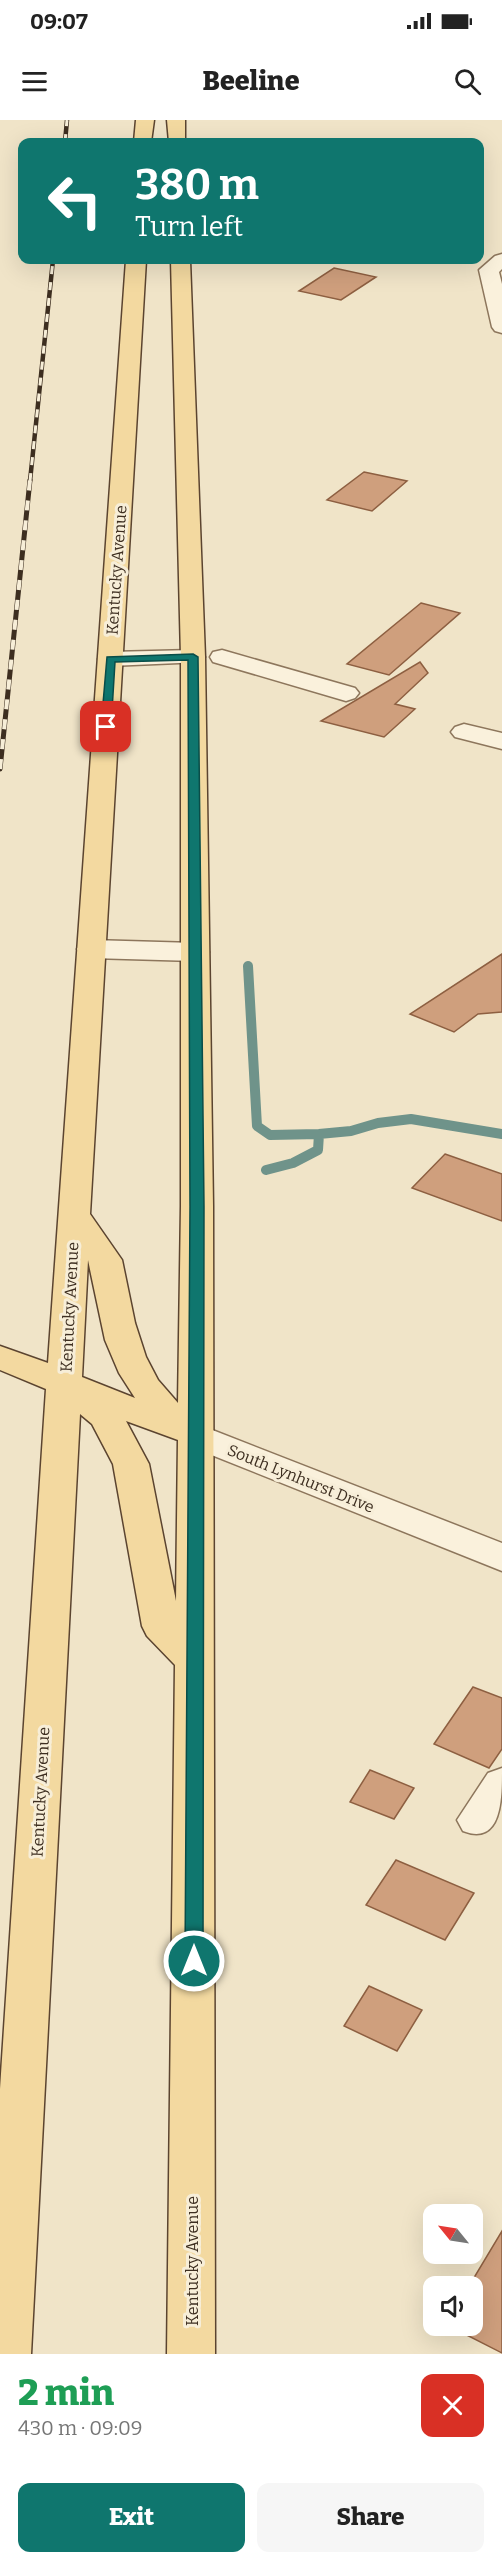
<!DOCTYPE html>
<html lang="en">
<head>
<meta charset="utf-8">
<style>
  :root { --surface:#fff; --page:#f6f6f6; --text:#222; --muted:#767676; --accent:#0f766e }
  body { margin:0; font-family:Bitter,serif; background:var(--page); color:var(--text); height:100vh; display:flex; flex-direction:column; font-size:22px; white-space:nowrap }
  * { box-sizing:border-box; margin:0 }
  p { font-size:20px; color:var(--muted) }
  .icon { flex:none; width:33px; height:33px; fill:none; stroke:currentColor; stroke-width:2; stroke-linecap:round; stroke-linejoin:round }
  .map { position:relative; height:2234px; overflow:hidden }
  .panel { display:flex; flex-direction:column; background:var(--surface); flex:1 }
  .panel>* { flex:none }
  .hud { position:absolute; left:18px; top:18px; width:466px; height:126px; border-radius:12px; box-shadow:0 6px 24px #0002; background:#0f766e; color:#fff; overflow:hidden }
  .needle { width:39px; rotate:300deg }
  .controls { position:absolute; left:423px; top:2084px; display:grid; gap:12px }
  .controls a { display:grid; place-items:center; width:60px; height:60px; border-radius:12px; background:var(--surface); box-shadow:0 6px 24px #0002; font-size:30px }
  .pin { position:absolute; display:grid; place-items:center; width:51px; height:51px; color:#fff; margin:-26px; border-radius:12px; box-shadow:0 3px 9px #0006 }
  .me { position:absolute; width:66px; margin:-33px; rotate:0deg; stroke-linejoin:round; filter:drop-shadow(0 0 4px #0008) }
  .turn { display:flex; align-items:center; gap:21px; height:126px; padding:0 18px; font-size:27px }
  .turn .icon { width:78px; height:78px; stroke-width:2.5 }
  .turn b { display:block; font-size:42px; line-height:51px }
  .round { display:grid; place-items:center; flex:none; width:63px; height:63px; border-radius:12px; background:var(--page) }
  .summary { display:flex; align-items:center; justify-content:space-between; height:102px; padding:0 18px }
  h1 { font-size:36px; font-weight:800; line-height:45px; color:#1e9e55 }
  .cta { display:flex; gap:12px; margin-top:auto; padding:12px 18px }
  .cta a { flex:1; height:69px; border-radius:12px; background:var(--accent); color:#fff; font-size:24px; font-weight:800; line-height:69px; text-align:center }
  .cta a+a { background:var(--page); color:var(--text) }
  .status { display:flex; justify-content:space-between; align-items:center; height:42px; padding:0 30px; background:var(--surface); direction:ltr }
  .status svg { height:16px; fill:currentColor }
  header { display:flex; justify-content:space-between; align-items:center; height:78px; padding:0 18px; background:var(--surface); font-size:27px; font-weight:800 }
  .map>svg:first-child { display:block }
</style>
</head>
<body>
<div class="status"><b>09:07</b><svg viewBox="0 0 49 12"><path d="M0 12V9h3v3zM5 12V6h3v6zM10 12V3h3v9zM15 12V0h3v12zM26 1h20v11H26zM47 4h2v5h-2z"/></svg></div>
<header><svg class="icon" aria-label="menu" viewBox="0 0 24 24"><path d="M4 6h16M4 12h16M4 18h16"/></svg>Beeline<svg class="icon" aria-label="search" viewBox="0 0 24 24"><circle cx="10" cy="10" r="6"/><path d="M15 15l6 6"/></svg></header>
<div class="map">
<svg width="502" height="2234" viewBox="0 0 502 2234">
  <rect width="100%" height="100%" fill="#f0e4c8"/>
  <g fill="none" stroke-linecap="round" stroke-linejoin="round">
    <path stroke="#6f938a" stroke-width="10" d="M248,846L257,1006L270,1015L319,1014L351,1011L378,1003L411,999L502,1014
      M266,1050L293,1043L318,1030L319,1014"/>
  </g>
  <path fill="#cf9f7d" stroke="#8d5f41" stroke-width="1.5" d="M334,148L376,157L341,180L299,171Z
    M364,352L407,361L372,391L327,380Z
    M421,483L460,493L389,555L347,544Z
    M420,542L428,553L395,584L415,589L384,617L321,601Z
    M502,834V892L478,894L454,912L410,894Z
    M445,1034L502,1054V1101L412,1068Z
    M473,1567L502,1578V1629L489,1648L434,1624Z
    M370,1650L414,1668L394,1699L350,1682Z
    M396,1740L474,1773L445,1820L366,1785Z
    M369,1866L422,1890L397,1931L344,1906Z
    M502,2111V2233L447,2205H472V2166H469Z"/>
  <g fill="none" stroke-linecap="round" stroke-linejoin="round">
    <defs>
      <path id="minor" d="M502,134V149L499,152L502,164V213L495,211L492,207L479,150L495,136Z
        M193,530L202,532L205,537L202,542L110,546L101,544L98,539L101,534L110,532Z
        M222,530L355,568L359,573L355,578L346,581L213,542L210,537L213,532Z
        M464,604L502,613V629L455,617L451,612L455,607Z
        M91,820L195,823L205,826L209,832L205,838L195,841L91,838L81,835L77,829L81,823Z
        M197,1304L502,1423V1451L184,1324L179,1316L184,1308Z
        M502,1648C502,1679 502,1726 463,1711L457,1700L488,1653Z"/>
      <path id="major" d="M136,0H154L151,22H134Z
        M167,0H185V22H169Z
        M126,140H146L90,1094L122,1140L135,1203L146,1237L158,1260L178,1283L181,1086V537L171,140H190L205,537L213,1086L215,2234H167L175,1545L147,1516L142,1506L113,1344L92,1304L80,1294L31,2234H0V1969L46,1269L0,1250V1226L48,1243ZM88,1140L105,1220L119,1253L135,1278L82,1257ZM126,1301L178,1320L176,1481L149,1344Z"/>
    </defs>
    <use href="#minor" stroke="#8d765c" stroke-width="3"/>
    <use href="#major" stroke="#5b4430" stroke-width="3"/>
    <use href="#minor" fill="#faf1dc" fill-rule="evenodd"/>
    <use href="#major" fill="#f3d9a0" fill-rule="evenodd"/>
    <defs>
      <path id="rail-far1" d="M65,22L67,0
        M30,361L53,140"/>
      <path id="rail" d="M0,649L30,360"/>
    </defs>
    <use href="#rail-far1" stroke="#3d2e20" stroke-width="4.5"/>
    <use href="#rail" stroke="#3d2e20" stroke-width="5"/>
    <use href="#rail-far1" stroke="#f7eed8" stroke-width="3" stroke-dasharray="8" stroke-linecap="butt"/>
    <use href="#rail" stroke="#f7eed8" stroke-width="4" stroke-dasharray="10" stroke-linecap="butt"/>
  </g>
  <path fill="#0f766e" stroke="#0a4d48" stroke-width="1.5" d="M193,534L198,537L204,1086L203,1841L201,1846L194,1848L188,1846L185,1841L190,1086L188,540L115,542L111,607L106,610L101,607L107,537Z"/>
  <g text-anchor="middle" stroke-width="6" stroke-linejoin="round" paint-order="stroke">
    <g font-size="16" fill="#3d2e20" stroke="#f7eed8">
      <text transform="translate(116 450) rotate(-86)" y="6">Kentucky Avenue</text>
      <text transform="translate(69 1187) rotate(-87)" y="6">Kentucky Avenue</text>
      <text transform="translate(301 1358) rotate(22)" y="6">South Lynhurst Drive</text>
      <text transform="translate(40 1672) rotate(-87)" y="6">Kentucky Avenue</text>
      <text transform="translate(192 2141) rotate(-90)" y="6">Kentucky Avenue</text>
    </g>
  </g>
</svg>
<div class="controls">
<a><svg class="needle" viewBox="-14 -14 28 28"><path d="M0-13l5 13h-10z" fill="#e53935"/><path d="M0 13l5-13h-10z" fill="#767676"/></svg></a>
<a><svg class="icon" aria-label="sound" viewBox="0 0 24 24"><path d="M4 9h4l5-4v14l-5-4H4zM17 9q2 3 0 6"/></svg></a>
</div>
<div class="pin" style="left:106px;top:607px;background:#d93025"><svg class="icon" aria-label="arrive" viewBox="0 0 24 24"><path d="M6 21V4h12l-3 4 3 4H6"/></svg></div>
<svg class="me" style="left:194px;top:1841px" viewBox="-20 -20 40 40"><circle r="17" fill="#0f766e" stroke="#fff" stroke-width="3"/><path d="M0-11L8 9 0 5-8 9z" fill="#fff"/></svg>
<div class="hud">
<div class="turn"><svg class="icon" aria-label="left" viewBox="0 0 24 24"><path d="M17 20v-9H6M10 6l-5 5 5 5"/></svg><div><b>380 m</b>Turn left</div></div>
</div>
</div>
<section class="panel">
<div class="summary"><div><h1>2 min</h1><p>430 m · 09:09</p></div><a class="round" style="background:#d93025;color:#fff"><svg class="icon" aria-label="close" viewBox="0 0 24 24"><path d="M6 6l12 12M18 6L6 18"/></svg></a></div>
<div class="cta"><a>Exit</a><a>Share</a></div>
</section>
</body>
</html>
